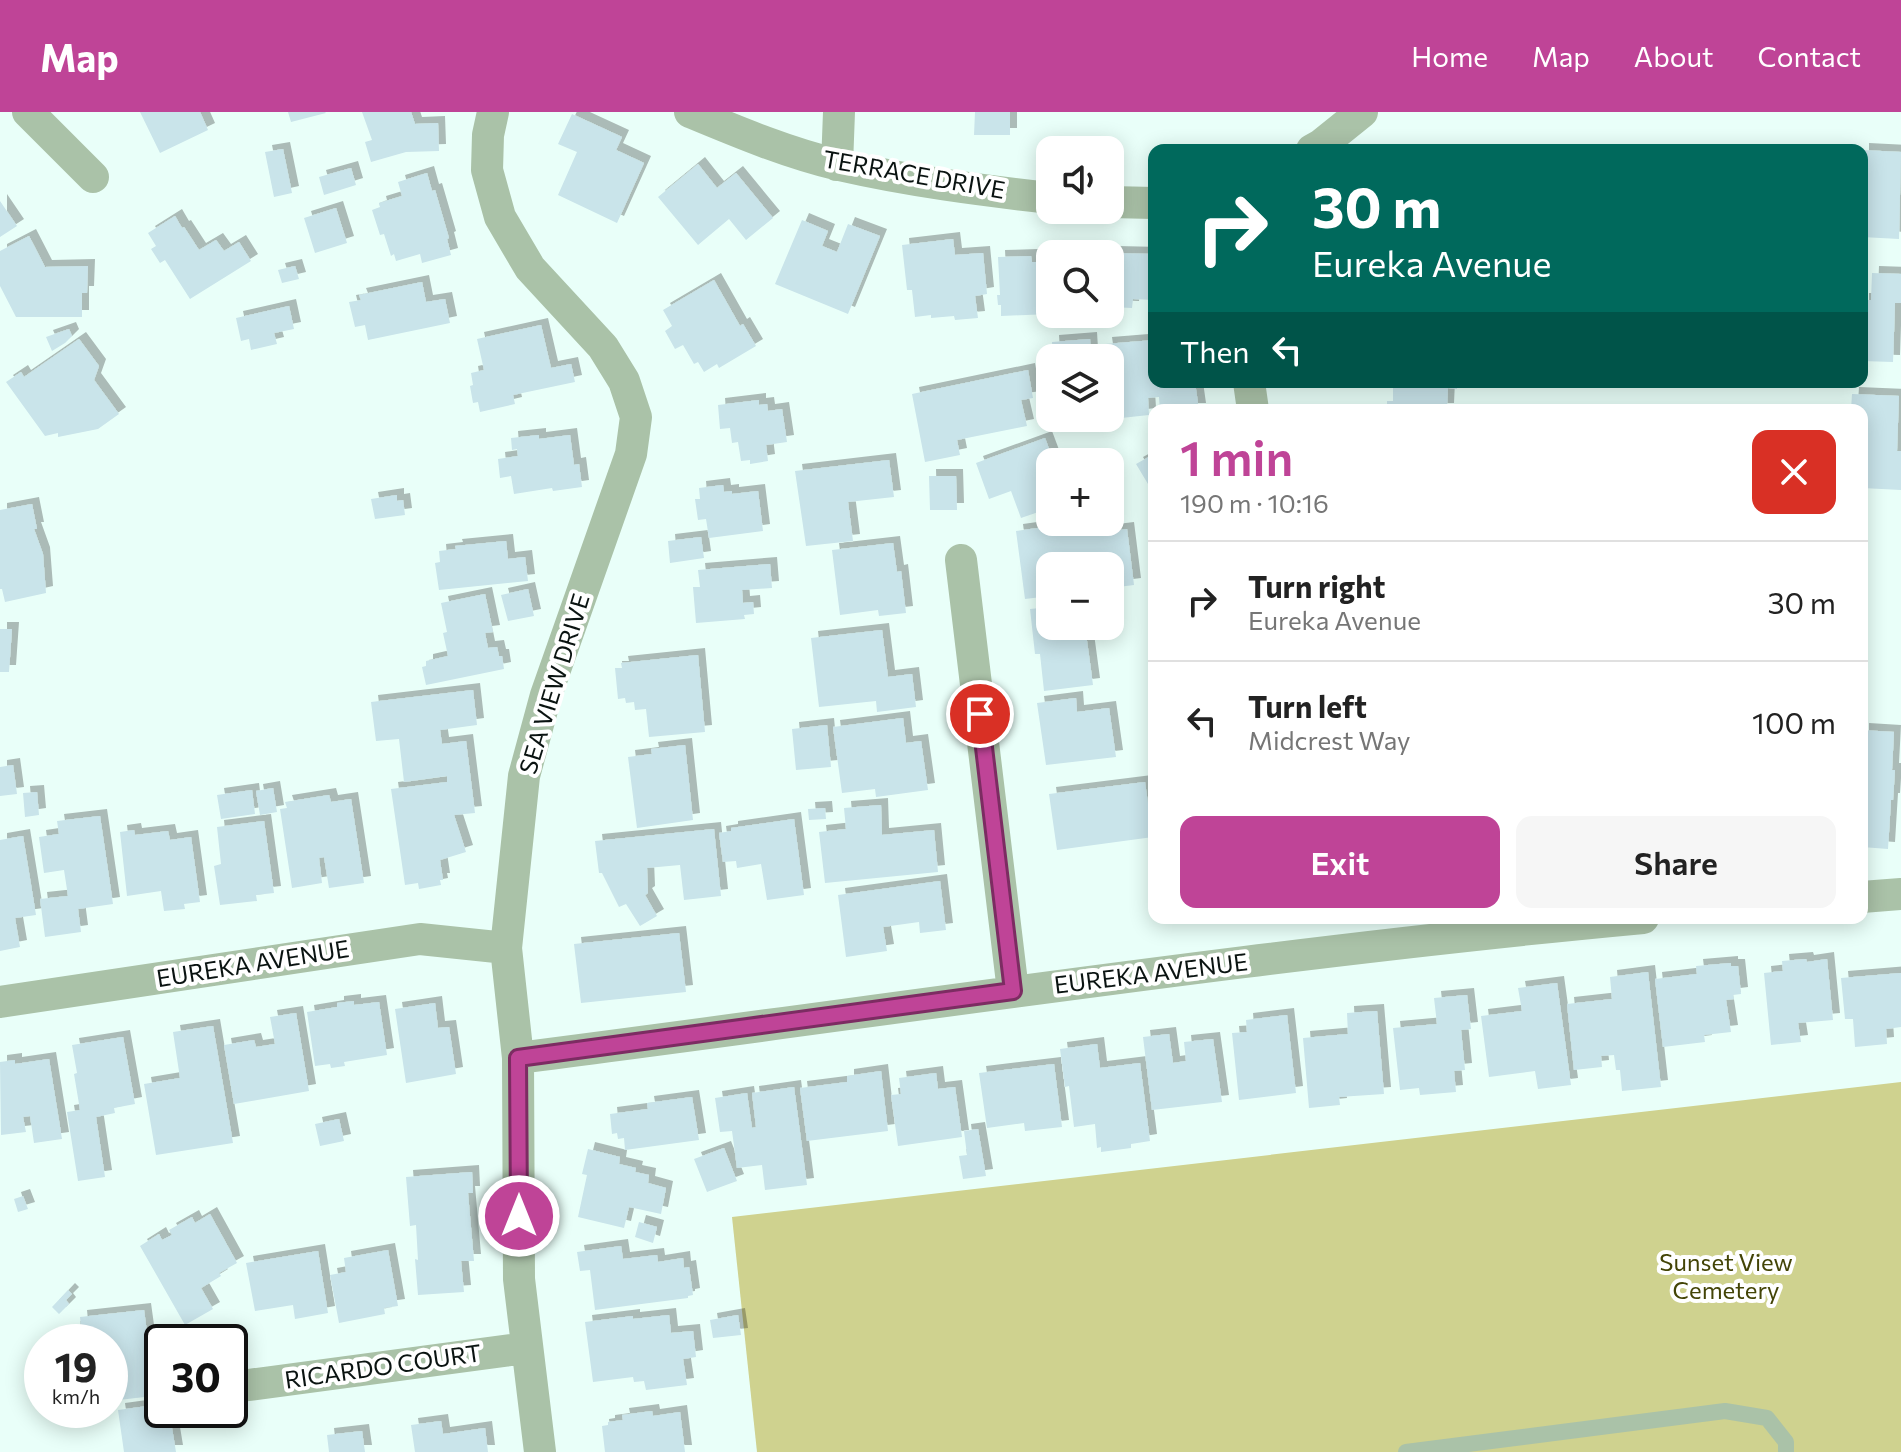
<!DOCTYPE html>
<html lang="en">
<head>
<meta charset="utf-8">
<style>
  :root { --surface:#fff; --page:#f6f6f6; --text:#222; --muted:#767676; --line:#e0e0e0; --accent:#bf4497 }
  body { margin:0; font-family:Commissioner,sans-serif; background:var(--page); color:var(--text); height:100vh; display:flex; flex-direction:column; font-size:30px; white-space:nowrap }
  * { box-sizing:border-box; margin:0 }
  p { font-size:26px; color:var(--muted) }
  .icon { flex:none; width:44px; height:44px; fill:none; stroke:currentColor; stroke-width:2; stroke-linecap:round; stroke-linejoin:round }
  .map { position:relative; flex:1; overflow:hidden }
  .details { position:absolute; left:1148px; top:292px; width:720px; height:520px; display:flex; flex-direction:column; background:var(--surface); border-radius:16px; box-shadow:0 4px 20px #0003 }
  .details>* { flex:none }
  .top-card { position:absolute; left:1148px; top:32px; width:720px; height:244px; border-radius:16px; box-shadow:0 4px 20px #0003; background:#00695c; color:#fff; overflow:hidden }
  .fabs { position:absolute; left:1036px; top:24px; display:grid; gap:16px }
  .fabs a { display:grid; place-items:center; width:88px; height:88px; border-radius:16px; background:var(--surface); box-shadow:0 4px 20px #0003; font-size:40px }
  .speed { position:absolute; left:24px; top:1212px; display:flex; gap:16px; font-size:40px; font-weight:700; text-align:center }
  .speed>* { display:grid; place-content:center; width:104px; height:104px; border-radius:50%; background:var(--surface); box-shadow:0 4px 20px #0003; line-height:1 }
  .speed small { font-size:20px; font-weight:400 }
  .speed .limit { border:4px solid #111; border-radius:12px; background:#fff; color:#111 }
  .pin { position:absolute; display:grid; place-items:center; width:68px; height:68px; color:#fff; margin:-34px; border:4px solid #fff; border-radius:50%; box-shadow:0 2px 8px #0007 }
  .me { position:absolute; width:88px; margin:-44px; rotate:0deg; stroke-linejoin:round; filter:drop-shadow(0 0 6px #0008) }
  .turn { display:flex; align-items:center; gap:28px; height:168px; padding:0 32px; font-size:36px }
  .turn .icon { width:104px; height:104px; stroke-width:2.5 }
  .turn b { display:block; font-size:56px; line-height:68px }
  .then { display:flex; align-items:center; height:76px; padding:0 32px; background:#0003; gap:16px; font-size:30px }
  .round { display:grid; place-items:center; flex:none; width:84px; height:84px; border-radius:16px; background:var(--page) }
  .overview { display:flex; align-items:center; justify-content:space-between; height:136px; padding:0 32px }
  h1 { font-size:48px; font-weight:600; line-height:60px; color:var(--accent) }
  .primary-button { display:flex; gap:16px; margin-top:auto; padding:16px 32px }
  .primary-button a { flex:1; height:92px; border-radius:16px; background:var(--accent); color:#fff; font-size:32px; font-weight:600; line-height:92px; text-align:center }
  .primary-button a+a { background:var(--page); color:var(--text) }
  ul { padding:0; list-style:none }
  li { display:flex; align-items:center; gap:24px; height:120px; padding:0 32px; border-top:2px solid var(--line) }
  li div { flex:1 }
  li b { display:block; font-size:30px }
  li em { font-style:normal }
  header { display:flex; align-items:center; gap:48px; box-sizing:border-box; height:112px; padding:0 40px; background:var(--accent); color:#fff }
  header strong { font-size:38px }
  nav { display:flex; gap:44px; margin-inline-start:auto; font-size:28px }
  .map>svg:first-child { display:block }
</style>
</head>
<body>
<header>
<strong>Map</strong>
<nav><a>Home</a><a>Map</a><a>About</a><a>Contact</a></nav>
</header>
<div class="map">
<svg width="1901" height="1340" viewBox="0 0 1901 1340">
  <defs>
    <filter id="shadow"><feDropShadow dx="7" dy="-7" stdDeviation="0" flood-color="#0004"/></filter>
  </defs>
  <rect width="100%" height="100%" fill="#e9fff9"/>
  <path fill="#cfd28f" d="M1901,970V1340H757L732,1105Z"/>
  <path fill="#c9e4ea" filter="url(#shadow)" d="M140,0H200L208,18L160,41Z
    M288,0H325L326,1L291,10Z
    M362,0H411L415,12L438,11L439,39L406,40L371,50L365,30L372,28Z
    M975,0H1010V23H974Z
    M572,2L622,25L616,38L644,51L617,111L558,83L577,40L558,32Z
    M283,37L292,81L274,85L265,40Z
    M1862,38L1901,40L1899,127L1862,125Z
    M698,52L717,76L736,61L773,106L746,128L729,107L698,133L658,85Z
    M351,56L356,73L324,83L319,65Z
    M427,61L432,79L435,78L449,126L447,127L451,143L422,151L420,142L396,149L394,142L391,144L384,122L380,123L372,98L380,95L379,91L402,84L398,70Z
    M0,89L17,114L0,125Z
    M336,96L347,131L315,141L304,106Z
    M175,104L182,116L184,115L199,138L216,128L224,139L239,130L251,149L190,187L165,148L160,151L151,137L156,134L148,121Z
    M802,108L828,119L822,134L837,140L848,112L880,124L848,202L775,172Z
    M29,124L45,155L88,154L87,181H82V205H16L0,174V139Z
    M953,127L955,143L983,141L987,182L975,184L978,206L955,208L954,204L931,206V203L915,205L912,178H907L902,133Z
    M1110,141L1154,142V188L1133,187L1132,196L1110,195Z
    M1031,144L1032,150H1050V202L1001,204V193H998L997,183H1000L998,145Z
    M295,154L299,167L282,171L278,158Z
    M1872,161L1901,162V191H1895L1893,250L1862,249V188H1871Z
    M714,168L740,214L743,212L756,234L719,256L717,252L704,260L698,250L694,252L683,233L675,237L665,219L672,214L663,198Z
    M422,170L426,190L445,187L450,211L368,228L365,213L355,215L349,190L361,188L359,183Z
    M289,194L294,217L274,221L277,232L251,238L249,227L241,229L236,206Z
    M541,213L551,256L571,252L575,270L513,283L515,292L480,300L478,290L473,291L470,274L473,273L471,261L484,258L477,227Z
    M69,217L72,224L65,231L52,239L46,225Z
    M79,227L99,254L94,268L119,302L98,317L58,325V321L45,324L6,270L21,260L24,265Z
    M1090,227L1091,243L1053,246L1052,230Z
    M1154,228V270H1195L1199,298H1160L1159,285L1148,286L1149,303L1112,307L1110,281V246H1107L1105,232Z
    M1028,258L1033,286L1021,288L1027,314L957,328L960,343L925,350L912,282Z
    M1385,270H1457V277L1448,276L1447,298H1387V289H1393V274L1385,273Z
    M1852,282L1899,284L1897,339H1901V378L1862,376V298H1851Z
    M759,288V293L767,292L768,299L782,297L787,330L766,333L768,349L750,352V348L741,349L738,330L732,331L730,316L720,317L718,293Z
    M539,323V327L570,323L574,353L579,352L582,375L553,379L552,376L514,382L511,364L500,366L498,347L518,344L517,337L512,338L511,326Z
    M1045,326L1054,350H1050V396L1021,406L1011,379L989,387L976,351Z
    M1154,342V382L1136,352Z
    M889,348L894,385L848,390L853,429L806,434L795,359Z
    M929,364H956L957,398H930Z
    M723,373L724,380L732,379V382L758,379L763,419L709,426L706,407L698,408L695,387H700L699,376Z
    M397,383V389L403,388L405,403L375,407L371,387Z
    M32,392L37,417H34L43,442L46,481L5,490L2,477H0V398Z
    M1073,411L1074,418L1086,417V422L1127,417L1134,473L1110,476V454H1050V484L1025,487L1016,419Z
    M701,425L704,446L670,451L668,429Z
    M506,429L508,447L525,445L528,469L439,478L435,451L440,450L439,439L456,437L455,434Z
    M893,431L897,460L901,459L906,501L879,504L878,498L840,503L832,438Z
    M770,452L772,476L742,478L743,491L753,490L754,502L744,503L745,507L696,511L693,475H700L698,458Z
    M528,477L534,504L508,509L501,483Z
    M485,482L493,520L485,521L488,536L497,535L499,544H502L504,557L426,573L422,555L426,554V549L448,544L443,521L447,520L441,491Z
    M1050,495V514H1085L1093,573L1044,579L1040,542H1035L1030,497Z
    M0,517H12L9,560H0Z
    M882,518L888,565L912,562L916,595L877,600L876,589L819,595L811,526Z
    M698,543L705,620L649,625L646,597L635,598L634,590L626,591L625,586L618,587L615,556H622L621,551Z
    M473,578L477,613L440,618L442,632L466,629L475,701L454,703L466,740L440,748L443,768H440L441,773L419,777L418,771L405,773L391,677L447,670V664L404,670L399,627L376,629L371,590Z
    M1076,586L1077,600L1109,596L1116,645L1046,653L1037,591Z
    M903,606L906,631L921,629L928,678L876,685L875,677L842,681L833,615Z
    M827,613L831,655L796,658L792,617Z
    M1862,618L1894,620L1892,658H1895L1893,688H1891L1888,737L1862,735Z
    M685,633L693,708L637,716L628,645L652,642L651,637Z
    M13,653L17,682L0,684V655Z
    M1145,670L1150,706H1153V725L1057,738L1049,682Z
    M273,676L277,700L260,703L256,679Z
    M252,678L255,702L221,707L217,683Z
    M37,680L39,703L25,705L23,681Z
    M329,683L331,690L351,687L364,771L329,776L324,745L319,746L322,771L292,776L280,697L287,696L285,690Z
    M881,693L882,723L934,718L938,760L825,771L819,720L846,717L844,696Z
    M825,696L826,707L809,708L808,697Z
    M100,704L113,792L78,797L81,820L45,825L40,787L68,784L64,758L44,761L39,725L59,722L57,709Z
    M794,707L804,783L767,788L761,752L737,756L736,749L723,750L719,721L731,719V716Z
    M264,709L274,781L256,783L257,789L220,793L214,754L221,752L217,715Z
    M714,717L721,784L684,788L680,753L647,756L648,781L645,783L657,804L640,814L626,792L619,795L602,761H599L595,729Z
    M134,718L135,723L168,719L170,728L191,725L200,790L184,792L185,797L164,799L161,779L127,784L120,720Z
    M23,724L36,803L15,806L20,835L0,839V728Z
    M940,769L946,818L920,821L919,810L883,815L887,839L846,845L838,783Z
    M679,821L686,880L581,891L574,832Z
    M1806,847L1807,850L1827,847L1833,908L1798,911L1801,930L1771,933L1764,861L1783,859L1782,849Z
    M1731,851V854H1738L1741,882L1733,883L1734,887L1726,888L1731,920L1704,923L1705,930L1663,935L1655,867L1697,862L1696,854Z
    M1648,860L1661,975L1622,979L1620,958H1616L1614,943L1601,944L1602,955L1574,958L1567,892L1612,887L1610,865Z
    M1901,861V915L1886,917L1887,932L1855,935L1853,907H1845L1841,866Z
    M1557,871L1571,973L1538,977L1535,959L1489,965L1481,904L1522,899L1518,876Z
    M1467,883L1471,917L1461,918L1465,958L1454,959L1456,980L1420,983L1419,976L1400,978L1393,916L1437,912L1434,886Z
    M354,889V893L379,890L387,943L344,950L345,954L331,956L330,952L315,954L307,900L337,895V891Z
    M435,891L438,916L449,915L456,962L406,971L395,897Z
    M1377,899L1384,982L1339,985L1340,993L1309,996L1303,926L1348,922L1347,901Z
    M296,901L309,979L234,992L224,933L254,928L256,935L275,932L270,905Z
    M1287,903L1296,981L1239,988L1232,921L1247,920L1246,908Z
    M213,914L233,1031L156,1043L144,972L180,966L173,920Z
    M1169,922L1173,951L1186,949L1184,930L1213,927L1222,990L1152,998L1143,925Z
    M123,925L135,992L114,996L115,1001L96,1005L105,1065L78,1069L67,1000L80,998L74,962L77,961L72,933Z
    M1097,932L1100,956L1140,951L1150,1029L1131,1032V1036L1101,1040V1035L1097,1036L1095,1012L1074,1015L1069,974L1065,975L1060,937Z
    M49,947L62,1027L34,1031L30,1004L23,1005L26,1020L1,1023L0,950L15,948V952Z
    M1054,952L1062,1015L1025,1019L1024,1011L987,1016L979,961Z
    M881,959L888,1019L807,1029L800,976L847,970V964Z
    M936,961L938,977L955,975L962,1025L898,1034L891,983L901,982L899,966Z
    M794,975L807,1073L765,1078L762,1053L737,1056L732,1019L720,1020L715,986L747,981L752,1016L756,1015L752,981Z
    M692,985L699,1028L625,1038L624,1026L618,1027L617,1021L612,1022L610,1002L648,997L647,991Z
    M339,1007L344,1029L320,1034L315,1012Z
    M978,1017L986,1064L963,1067L959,1044L967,1043L964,1019Z
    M724,1036L737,1069L707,1080L694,1047Z
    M588,1037L620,1045L619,1052L636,1056L635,1060L649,1063L648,1071L666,1076L661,1102L629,1095L624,1116L578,1105L587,1063L582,1062Z
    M472,1060L473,1081H468L474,1149H461L464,1180L418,1183L415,1147L418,1148L416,1113L410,1114L406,1065Z
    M23,1084L28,1097L18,1100L14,1087Z
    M210,1102L237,1151L219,1161L221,1164L201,1176L213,1197L185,1213L140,1134L159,1122L162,1128L172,1123L169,1118L192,1105L195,1111Z
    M639,1110L657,1115L653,1131L635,1125Z
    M621,1134L623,1147L657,1143L658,1150L683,1146L684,1156L689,1155L693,1183L688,1184V1186L595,1198L590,1158L580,1159L577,1140Z
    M388,1138L398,1194L384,1196L385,1202L339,1211L330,1163L346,1160L344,1146Z
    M318,1139L328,1201L295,1207L293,1193L255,1199L246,1151Z
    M68,1178L72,1182L66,1188L69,1192L59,1202L52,1195Z
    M144,1198L151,1249L162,1247V1283L110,1289V1230H74L73,1216L81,1215L80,1205Z
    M669,1203L671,1221L693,1219L696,1245L683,1247L687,1273L646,1278L644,1269L634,1270L633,1265L593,1270L585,1210L633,1204V1207Z
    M738,1203L741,1223L713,1226L710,1208Z
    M162,1292V1298H169L176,1340H124L118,1298Z
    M652,1299L653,1304L680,1300L685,1340H605L602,1314L608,1313V1310L623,1308L622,1303Z
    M441,1309L443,1322L485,1316L488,1340H415L411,1313Z
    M362,1319L365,1340H329L327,1323Z"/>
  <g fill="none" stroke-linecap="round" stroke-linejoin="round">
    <path stroke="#aac2a8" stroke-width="16" d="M1406,1340L1725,1299L1767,1306L1786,1330V1340"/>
    <path stroke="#aac2a8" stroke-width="32" d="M28,0L93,65
      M493,0L488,23L487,58L500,105L530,156L603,235L624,269L636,305L631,342L546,583L524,664L506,836L518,946L519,1167L540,1340
      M690,0C738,20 788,41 839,53C909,69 979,78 1050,86
      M1312,38L1321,33L1362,0
      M837,53L839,0
      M1110,90L1154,91
      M1249,270L1253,298
      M961,448L1013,879
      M1862,785L1901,782
      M0,890L420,827L506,836
      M518,946C893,898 1266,841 1643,806
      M241,1274L526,1236"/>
  </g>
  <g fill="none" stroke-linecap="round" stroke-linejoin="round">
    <defs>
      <path id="route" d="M519,1104L518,946L1013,879L980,602"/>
    </defs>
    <use href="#route" stroke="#7c2c62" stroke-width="20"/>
    <use href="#route" stroke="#bf4497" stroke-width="14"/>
  </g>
  <g text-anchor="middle" stroke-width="8" stroke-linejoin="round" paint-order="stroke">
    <g font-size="24" fill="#0a1311" stroke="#fff">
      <text transform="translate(914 63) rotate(10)" y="8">TERRACE DRIVE</text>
      <text transform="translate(555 572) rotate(-73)" y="8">SEA VIEW DRIVE</text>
      <text transform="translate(253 852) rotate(-9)" y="8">EUREKA AVENUE</text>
      <text transform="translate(1151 862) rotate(-7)" y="8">EUREKA AVENUE</text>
      <text transform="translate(383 1255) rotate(-8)" y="8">RICARDO COURT</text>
    </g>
    <g font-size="24" fill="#434406" stroke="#fff">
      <text x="1726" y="1159">Sunset View<tspan x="1726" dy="28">Cemetery</tspan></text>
    </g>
  </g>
</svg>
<div class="fabs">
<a><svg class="icon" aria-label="sound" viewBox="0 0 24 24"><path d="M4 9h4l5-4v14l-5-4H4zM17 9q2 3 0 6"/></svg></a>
<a><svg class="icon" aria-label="search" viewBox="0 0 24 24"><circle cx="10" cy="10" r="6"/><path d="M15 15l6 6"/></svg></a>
<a><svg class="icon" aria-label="layers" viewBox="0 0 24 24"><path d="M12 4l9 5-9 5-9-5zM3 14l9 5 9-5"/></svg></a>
<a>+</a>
<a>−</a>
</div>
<div class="speed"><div>19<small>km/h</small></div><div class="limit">30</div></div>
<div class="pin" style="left:980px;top:602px;background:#d93025"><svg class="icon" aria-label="arrive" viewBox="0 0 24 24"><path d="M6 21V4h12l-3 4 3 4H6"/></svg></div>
<svg class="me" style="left:519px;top:1104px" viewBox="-20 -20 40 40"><circle r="17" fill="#bf4497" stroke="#fff" stroke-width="3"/><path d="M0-11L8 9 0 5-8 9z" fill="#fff"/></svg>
<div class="top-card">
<div class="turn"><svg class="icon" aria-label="right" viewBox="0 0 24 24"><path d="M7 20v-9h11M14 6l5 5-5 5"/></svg><div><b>30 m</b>Eureka Avenue</div></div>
<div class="then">Then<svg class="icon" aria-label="left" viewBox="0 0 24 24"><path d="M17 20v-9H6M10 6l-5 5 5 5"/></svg></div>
</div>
<section class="details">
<div class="overview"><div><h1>1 min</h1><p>190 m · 10:16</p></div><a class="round" style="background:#d93025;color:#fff"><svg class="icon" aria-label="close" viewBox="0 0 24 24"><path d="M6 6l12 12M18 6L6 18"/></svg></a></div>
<ul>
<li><svg class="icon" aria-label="right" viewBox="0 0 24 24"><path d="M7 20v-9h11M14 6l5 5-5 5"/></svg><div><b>Turn right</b><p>Eureka Avenue</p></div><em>30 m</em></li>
<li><svg class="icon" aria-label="left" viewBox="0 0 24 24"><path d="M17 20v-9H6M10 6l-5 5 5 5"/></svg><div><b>Turn left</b><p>Midcrest Way</p></div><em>100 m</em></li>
</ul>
<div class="primary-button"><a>Exit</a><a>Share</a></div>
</section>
</div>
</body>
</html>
